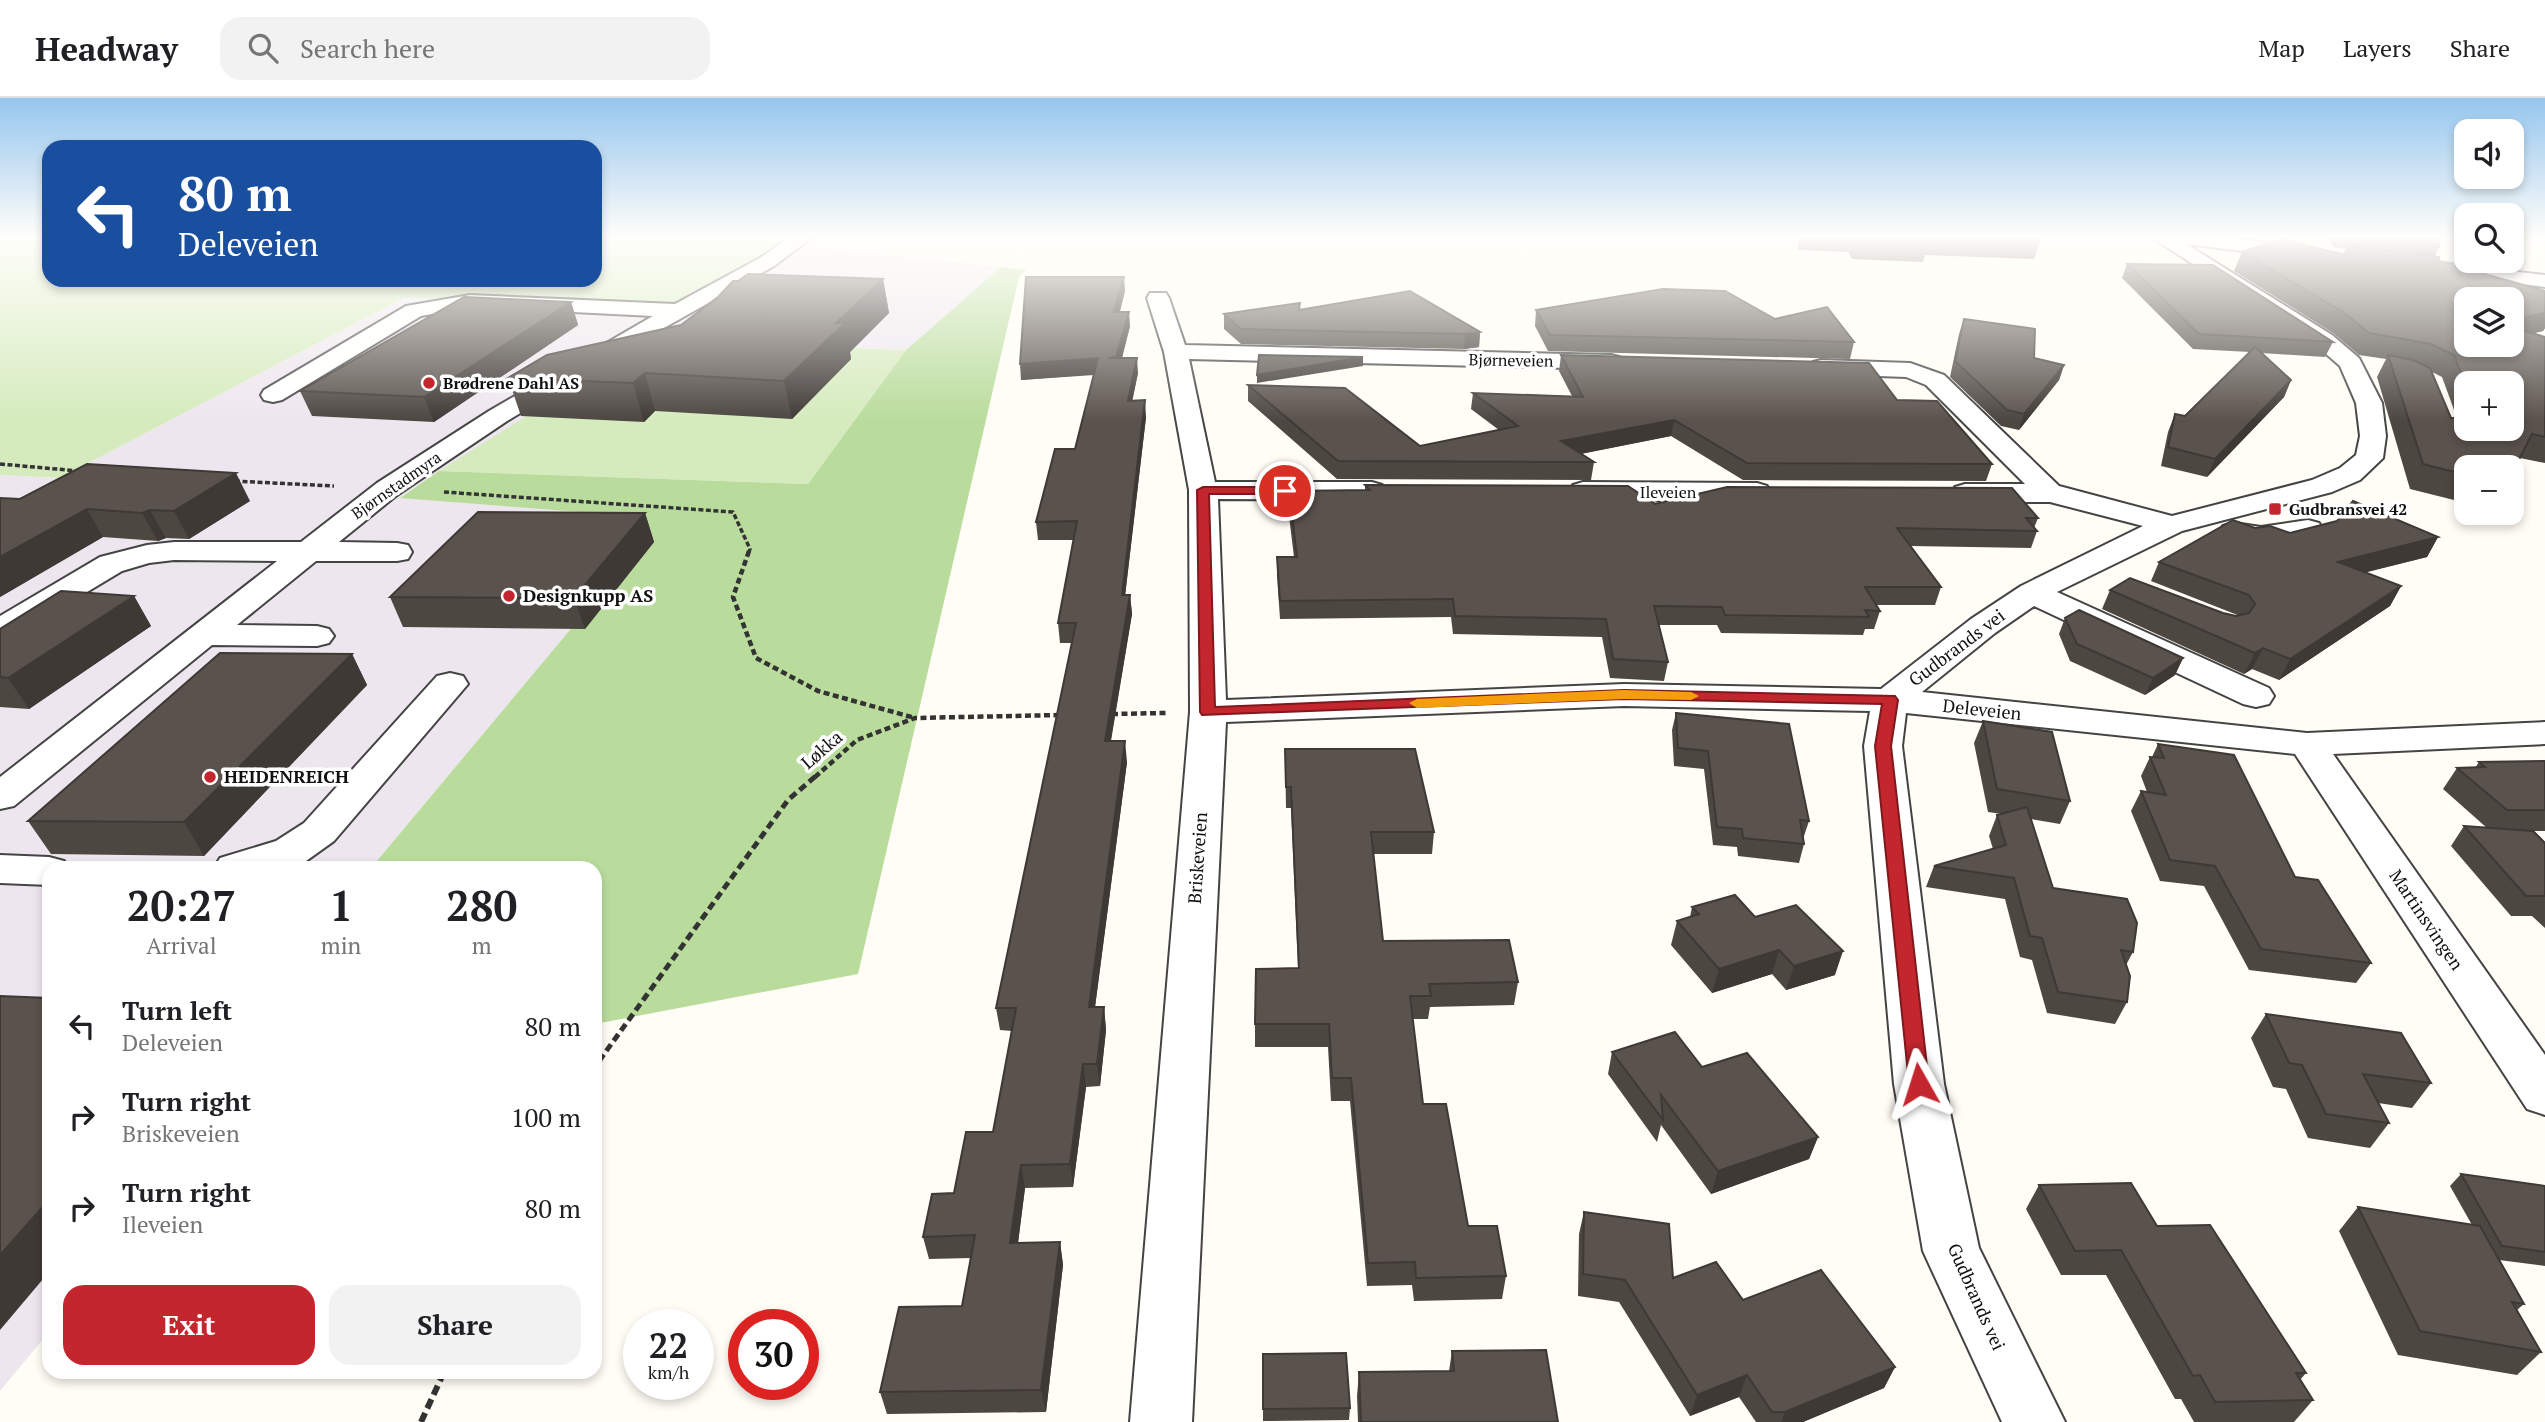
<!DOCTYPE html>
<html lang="en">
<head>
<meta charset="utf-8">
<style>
  :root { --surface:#fff; --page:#f2f2f2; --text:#202124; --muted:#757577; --line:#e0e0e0; --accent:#c4262e }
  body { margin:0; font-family:"PT Serif",serif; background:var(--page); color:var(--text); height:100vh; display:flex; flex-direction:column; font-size:26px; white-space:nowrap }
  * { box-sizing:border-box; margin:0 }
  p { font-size:23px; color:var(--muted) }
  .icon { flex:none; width:38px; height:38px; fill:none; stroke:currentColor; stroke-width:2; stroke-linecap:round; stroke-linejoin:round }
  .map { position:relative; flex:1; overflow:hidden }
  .drawer { position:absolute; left:42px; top:763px; width:560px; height:518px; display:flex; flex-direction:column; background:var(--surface); border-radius:21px; box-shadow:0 4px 10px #0003 }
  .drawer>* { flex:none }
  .hud { position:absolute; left:42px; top:42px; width:560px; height:147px; border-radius:21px; box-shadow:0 4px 10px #0003; background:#1a4fa0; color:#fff; overflow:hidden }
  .buttons { position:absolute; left:2454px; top:21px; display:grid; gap:14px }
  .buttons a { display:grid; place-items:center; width:70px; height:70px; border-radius:14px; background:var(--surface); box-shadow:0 4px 10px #0003; font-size:35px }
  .speed { position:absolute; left:623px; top:1211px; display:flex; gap:14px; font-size:35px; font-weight:700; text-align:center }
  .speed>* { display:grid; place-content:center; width:91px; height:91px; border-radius:50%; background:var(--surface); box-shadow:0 4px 10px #0003; line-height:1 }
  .speed small { font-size:18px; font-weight:400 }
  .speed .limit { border:10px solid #d22; background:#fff; color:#111 }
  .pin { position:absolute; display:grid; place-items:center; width:60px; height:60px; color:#fff; margin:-30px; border:4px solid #fff; border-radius:50%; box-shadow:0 2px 7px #0007 }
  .me { position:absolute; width:77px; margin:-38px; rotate:354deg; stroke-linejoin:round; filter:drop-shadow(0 0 5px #0008) }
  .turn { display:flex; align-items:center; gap:24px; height:147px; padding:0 21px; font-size:32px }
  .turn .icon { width:91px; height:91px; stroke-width:2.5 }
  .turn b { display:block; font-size:49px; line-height:60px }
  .eta { display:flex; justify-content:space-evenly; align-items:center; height:119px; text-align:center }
  .eta b { font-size:42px; font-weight:700; line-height:49px }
  .action { display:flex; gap:14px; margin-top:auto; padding:14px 21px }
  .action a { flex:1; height:80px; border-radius:21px; background:var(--accent); color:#fff; font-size:28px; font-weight:700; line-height:80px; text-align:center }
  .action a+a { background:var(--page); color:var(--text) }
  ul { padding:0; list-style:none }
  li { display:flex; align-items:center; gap:21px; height:91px; padding:0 21px }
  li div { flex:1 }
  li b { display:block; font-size:26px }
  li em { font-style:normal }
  header { display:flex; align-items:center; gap:42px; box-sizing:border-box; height:98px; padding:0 35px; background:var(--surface); border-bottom:2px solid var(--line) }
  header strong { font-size:33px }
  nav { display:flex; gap:38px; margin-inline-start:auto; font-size:24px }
  .search { width:490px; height:63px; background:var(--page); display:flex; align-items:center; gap:18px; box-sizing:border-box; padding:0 24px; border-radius:21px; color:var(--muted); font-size:26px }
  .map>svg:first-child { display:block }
</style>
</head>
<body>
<header>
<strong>Headway</strong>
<div class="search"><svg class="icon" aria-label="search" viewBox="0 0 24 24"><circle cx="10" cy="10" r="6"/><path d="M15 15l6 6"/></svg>Search here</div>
<nav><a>Map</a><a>Layers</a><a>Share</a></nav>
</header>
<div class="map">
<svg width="2545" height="1324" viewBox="0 0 2545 1324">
  <rect width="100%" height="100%" fill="#fffdf5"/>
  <path fill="#eee6ef" d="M792,147L1001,169L906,252L647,242L401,399L632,418L620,472L371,770H49V1234L0,1293V377L60,380L405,199L520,205Z"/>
  <path fill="#f6f3d4" d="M2217,138H2315L2313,150Z"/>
  <path fill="#d5ebbd" d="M0,138H49V182H595V138H804L792,147L680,213L405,199L60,380L0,377Z
    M647,242L906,252L808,386L439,373Z"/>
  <path fill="#b9dc9c" d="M1001,169L1026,172L1019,179L858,876L595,926V770H371L620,472L632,418L400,400L439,373L808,386L906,252Z"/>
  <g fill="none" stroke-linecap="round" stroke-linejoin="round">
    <defs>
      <path id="minor" d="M792,138H814L774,168L614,258L507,323L397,397L339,444L397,445L408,447L412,454L408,461L397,463H316L237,527L317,528L329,531L334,538L329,545L317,548L212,547L14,708L0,711V679L277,463L174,462L149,465L122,473L12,539L0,542V518L100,459L147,447L174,444H301L377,385L489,313L653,218L470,209L421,218L282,302L273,304L264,302L261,297L264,292L406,208L470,197L675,206L760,160Z
        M2150,138H2215L2315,151L2318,155L2315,159L2308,161L2186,146L2332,237L2359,260L2382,305L2386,338L2383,360L2360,382L2332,394L2182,433L2057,494L2269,590L2274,598L2269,606L2256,609L2243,606L2034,508L1995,535L1922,594L2307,635L2545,624V646L2333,656L2545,957V1017L2527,1011L2295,656L1906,615L1902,648L1944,986L1979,1150L2065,1324H2002L1923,1153L1894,986L1864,648L1870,613L1624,608L1226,624L1192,1324H1130L1190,614L1189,392L1164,254L1147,200L1150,195H1166L1169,200L1185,247L1611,257L1619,259L1623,264L1619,269L1611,271L1189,261L1215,384H1372L1382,387L1386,393L1382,399L1372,402L1218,401L1226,602L1624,586L1881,591L1971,521L2021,488L2143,428L2050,404H1965L1955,401L1951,395L1955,389L1965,386H2025L1926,287L1906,279L1821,276L1813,274L1809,269L1813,264L1821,262L1910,265L1944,277L2059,388L2172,418L2312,382L2340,370L2356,357L2360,338L2356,305L2340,268L2316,247Z
        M2427,163L2545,177V189L2420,173L2417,169L2420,165Z
        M1583,384L1757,385L1767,388L1771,394L1767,400L1757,403L1583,402L1573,399L1569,393L1573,387Z
        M2308,422L2319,425L2323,431L2319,437L2261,447L2223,440L2219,434L2223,428L2234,425L2261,429Z
        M450,575L463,578L468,586L334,743L306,763L288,770H214L220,760L276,743L304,725L437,578Z
        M0,757L49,759L64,763L68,770H49V787L0,785Z"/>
    </defs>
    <use href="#minor" stroke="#444" stroke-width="4"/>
    <path stroke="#333" stroke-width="3.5" stroke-dasharray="5 2.5" stroke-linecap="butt" d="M0,366L79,373
      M235,383L334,388
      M444,394L733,414L750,451L749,454"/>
    <path stroke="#333" stroke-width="4.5" stroke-dasharray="6 3.5" stroke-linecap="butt" d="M749,453L733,499L756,560L818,593L915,620
      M1112,616L1166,615
      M815,679L857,642L915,620L1061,617"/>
    <path stroke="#333" stroke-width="5" stroke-dasharray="8 4.5" stroke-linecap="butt" d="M599,963L788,702L817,677"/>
    <path stroke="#333" stroke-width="6" stroke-dasharray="10 5" stroke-linecap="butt" d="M595,969L600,962
      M421,1324L444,1274"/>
    <use href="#minor" fill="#fff" fill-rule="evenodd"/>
  </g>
  <path fill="#4d4742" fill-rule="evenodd" d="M1799,138H2042L2034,161L1925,157L1923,164L1852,161L1848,154L1798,152Z
    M2329,138H2441L2439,149L2435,158L2438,163L2545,193V230L2543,233L2533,235L2545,239V365L2520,360L2466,369V405L2410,391L2377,279L2386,261L2359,257L2333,235L2234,173L2242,154L2343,156L2346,151L2333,149ZM2432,274L2442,279L2457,320H2451ZM2466,285L2511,331H2466Z
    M2127,166L2333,244L2325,259L2262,255L2291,282L2284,299L2207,379L2161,368L2168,334L2175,316L2185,318L2250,254L2193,251L2122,180Z
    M883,181L889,215L850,254L851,261L792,321L655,313L644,324L521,318L508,280Z
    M1125,193L1120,214L1130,228L1122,260L1138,275L1132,302L1146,319L1125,497H1130L1132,516L1111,643L1127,664L1095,909H1104L1106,932L1100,988L1086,989L1073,1089L1025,1090L1018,1145L1060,1144L1063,1167L1046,1314L887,1316L880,1294L962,1208L971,1160L929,1161L923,1139L954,1095L993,1034L1012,933L1000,932L996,910L1072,545H1060L1058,525L1074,442H1038L1036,424L1075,351L1094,277L1021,282Z
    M571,204L578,227L434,324L312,318L300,293Z
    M1300,212L1480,234L1479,249L1464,251L1241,246L1224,231V216Z
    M1536,212L1775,221L1854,244L1850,261L1548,253L1535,228Z
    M1964,221L2034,260L2064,267L2059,282L2019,332L2001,328L1950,279L1959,236Z
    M1561,257L1897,302L1992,366L1986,383L1743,382L1671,338L1581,356L1594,364L1591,382L1337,381L1248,303V287L1420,348L1499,332L1471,311L1473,295L1572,298L1559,273Z
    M1365,387L1655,406L2038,420L2034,430L2037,433L2031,450L1910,448L1941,489L1935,507H1876L1880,513L1874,531H1865L1863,537L1721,535L1717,527H1659L1668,564L1664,583L1610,580L1602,539L1453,536L1451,519L1280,521L1277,477V459H1294L1288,410L1289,393L1365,392Z
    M0,400L20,401L250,403L189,441L166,440L158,443L103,439L0,499Z
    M645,415L654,444L585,531L403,529L390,499Z
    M2255,430L2290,435L2438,439L2427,459L2365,474L2401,488L2390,508L2279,582L2252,571L2244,576L2102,511L2110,492L2236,518H2240L2151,483L2159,464Z
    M134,498L151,528L29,611L0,609V531Z
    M2065,520L2183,560L2175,577L2145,597L2070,563L2059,536Z
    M352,556L367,587L204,758L51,756L28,723Z
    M1676,615L1809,723L1803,741L1804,746L1799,765L1738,758L1737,749L1713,747L1704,671L1674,668L1672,632Z
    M1983,623L2070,703L2060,726L2031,721L2053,790L2133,854L2126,867L2127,904L2115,926L2047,915L2032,862L2020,859L2005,801L1926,789L1934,768L1993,751L1989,738L1997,717L2002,716L1988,714L1974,645Z
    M2158,646L2295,779L2371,865L2356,885L2249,872L2204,788L2160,783L2131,713L2141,693L2147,694L2141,678L2150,659H2152Z
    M1285,651L1434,734L1432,756H1373L1383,843L1518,884L1514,907L1430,909L1428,921H1413L1423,1006L1468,1128L1506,1178L1502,1201L1414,1203L1412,1187L1367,1188L1350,1003H1331L1328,949H1255V926L1298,870L1291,710H1286Z
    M2545,663V733H2534L2545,745V830L2532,818H2511L2451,748L2464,728L2487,730L2443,691L2457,670H2475L2479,664Z
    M1692,809L1755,819L1835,877L1786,892L1772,876L1712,895L1671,847L1677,823L1690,819Z
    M2266,916L2431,985L2412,1010L2378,1005L2389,1025L2370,1050L2308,1040L2286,991L2273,989L2251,940Z
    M1612,954L1702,969L1818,1039L1809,1061L1711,1096L1661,1027L1657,1044L1608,976Z
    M2461,1076L2545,1088V1168L2499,1162L2524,1206L2517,1212L2541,1254L2517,1277L2398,1257L2339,1133L2358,1109L2472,1127L2450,1088Z
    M2039,1087L2157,1128L2306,1275L2300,1282L2313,1302L2294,1324H2194L2181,1301H2175L2106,1177H2061L2026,1111Z
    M1584,1114L1673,1180L1743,1202L1895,1269L1884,1290L1803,1324H1756L1739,1299L1690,1318L1619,1204L1578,1198L1579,1136Z
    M1452,1253L1558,1324H1358L1357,1298L1359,1274L1449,1273Z
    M1263,1256L1350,1310L1349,1322L1263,1323Z"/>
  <path fill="#3f3936" d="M1124,179L1125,193L1115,228L1114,214Z
    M883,181L889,215L850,254L851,261L792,321L784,283L836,225Z
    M571,204L578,227L434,324L424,299Z
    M1129,214L1130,228L1118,275L1108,260Z
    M2545,214V230L2543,233L2511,241V222Z
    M1480,234L1479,249L1464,251L1465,236Z
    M1363,259V268L1257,285V277Z
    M1098,260L1099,276L1021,282L1020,266Z
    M1137,260L1138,275L1129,319L1128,303Z
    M2064,267L2059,282L2019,332L2024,316Z
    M645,275L655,313L644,324L633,285Z
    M2291,282L2284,299L2207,379L2215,361Z
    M1145,302L1146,319L1123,516L1122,497Z
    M1674,322L1671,338L1559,360L1561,343Z
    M236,375L250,403L189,441L174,413Z
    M87,411L103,439L0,499V459Z
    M150,412L166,440L158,443L142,415Z
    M645,415L654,444L585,531L574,500Z
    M2438,439L2427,459L2328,484L2338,464Z
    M2401,488L2390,508L2279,582L2290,561Z
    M1130,497L1132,516L1107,664L1105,643Z
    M134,498L151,528L29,611L8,580Z
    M2263,550L2252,571L2244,576L2255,555Z
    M352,556L367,587L204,758L184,724Z
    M2183,560L2175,577L2145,597L2153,580Z
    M1125,643L1127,664L1092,932L1089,909Z
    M1779,852L1772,876L1712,895L1719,871Z
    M1843,853L1835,877L1786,892L1794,868Z
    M1104,909L1106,932L1100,988L1097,966Z
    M1083,966L1086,989L1073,1089L1070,1066Z
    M1818,1039L1809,1061L1711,1096L1718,1073Z
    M1021,1067L1025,1090L1015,1168L1010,1145Z
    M49,1102V1174L0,1232V1157Z
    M1060,1144L1063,1167L1046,1314L1041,1292Z
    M1895,1269L1884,1290L1803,1324H1781L1785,1314Z
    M1747,1277L1739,1299L1690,1318L1697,1297Z"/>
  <path fill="#5a524d" stroke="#3f3936" stroke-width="2" d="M2341,138H2441L2439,149Z
    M2281,141L2350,158L2347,148L2439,159L2438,163L2545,193V215L2511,222V201H2466V247H2511V229L2545,239V339L2532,336L2511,377V369H2466V377L2423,366L2388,257L2413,262L2430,270L2451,320H2466V331H2511V285H2466V288L2454,257L2431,246L2369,235L2343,214L2242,154Z
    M2127,166L2213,167L2333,244L2199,236Z
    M748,176L883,181L836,225H845L784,283L645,275L633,285L508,280L547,257L681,227L718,199L733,183H738Z
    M1026,179H1124L1114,214H1129L1116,259L1108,260H1137L1128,303L1145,302L1122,497H1130L1105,643H1125L1089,909H1104L1097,966H1083L1070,1066L1021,1067L1010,1145L1060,1144L1041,1292L880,1294L899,1209L962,1208L975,1137L923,1139L932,1096L954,1095L966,1034H993L1016,910H996L1076,525H1058L1077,423L1036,424L1055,351H1075L1098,260L1020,266Z
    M1663,191L1725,193L1775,221L1827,209L1854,244L1550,237L1536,212Z
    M1410,193L1480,234L1465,236L1241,231L1224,216L1300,205L1299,212Z
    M464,199L571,204L424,299L300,293Z
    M1964,221L2035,231L2034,260L2064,267L2024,316L2007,312L1955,263Z
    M2255,249L2291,282L2215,361L2168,349L2175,316L2185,318Z
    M1259,257L1363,259L1257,277Z
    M1561,257L1869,265L1897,302L1937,303L1992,366L1747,365L1674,322L1561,343L1594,364L1338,363L1248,287L1345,290L1420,348L1518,328L1473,295L1583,299Z
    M87,366L236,375L174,413L150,412L142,415L87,411L0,459V400L20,401Z
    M1365,387L1628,388L1655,406L1727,389L2012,390L2038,420H2026L2037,433L1897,430L1941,489H1865L1880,513L1865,512L1869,519L1725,517L1722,509L1654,508L1668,564L1613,561L1606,521L1455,518L1453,501L1280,503L1277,459H1297L1289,393L1370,392Z
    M2353,403L2438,439L2338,464L2401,488L2290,561L2263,550L2255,555L2110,492L2130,480L2223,515L2236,518L2249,515L2255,506L2249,497L2159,464L2233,422L2255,430L2270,428L2290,435L2337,423Z
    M478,414L645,415L574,500L390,499Z
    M61,493L134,498L8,580L0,579V531Z
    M2079,512L2183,560L2153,580L2077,546L2065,520Z
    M220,555L352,556L184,724L28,723Z
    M1676,615L1789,626L1809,723L1800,722L1804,746L1743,740L1742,731L1717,729L1708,653L1678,650Z
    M1983,623L2052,634L2070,703L1997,691Z
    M2158,646L2234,657L2295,779L2318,782L2371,865L2261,851L2215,768L2170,762L2141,693L2166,697L2150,659L2164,660Z
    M1285,651H1415L1434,734H1371L1383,843L1509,842L1518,884L1429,886L1431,898H1410L1423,1006H1446L1468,1128H1497L1506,1178L1416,1180L1415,1164L1368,1165L1351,980H1332L1329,926H1255L1256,871L1299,870L1291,689H1286Z
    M2545,663V712H2507L2457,670L2485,669L2479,664Z
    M2027,709L2053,790L2127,801L2137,825L2133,854L2121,852L2130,878L2127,904L2058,894L2042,840L2030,838L2014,780L1934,768L2006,747L1997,717Z
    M2464,728L2533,733L2545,745V798H2526Z
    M1735,797L1755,819L1796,807L1843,853L1794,868L1779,852L1719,871L1677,823L1699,816L1692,809Z
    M0,898L49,900V1102L0,1157Z
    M2266,916L2401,935L2431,985L2363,976L2389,1025L2326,1016L2302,967L2289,965Z
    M1675,934L1702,969L1747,955L1818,1039L1718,1073L1661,997L1663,1022L1612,954Z
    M2461,1076L2545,1088V1154L2502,1148Z
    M2131,1085L2157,1128L2210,1127L2306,1275H2296L2313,1302L2215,1304L2200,1277L2193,1278L2121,1152L2075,1153L2039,1087Z
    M2358,1109L2480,1128L2524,1206L2512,1204L2541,1254L2420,1233Z
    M1584,1114L1669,1126L1673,1180L1716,1164L1743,1202L1821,1172L1895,1269L1785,1314H1772L1747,1277L1697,1297L1625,1182L1583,1176Z
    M1546,1252L1558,1324H1361L1359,1274L1454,1273L1452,1253Z
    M1346,1255L1350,1310L1263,1311V1256Z"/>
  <linearGradient id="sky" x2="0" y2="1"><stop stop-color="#95c6ee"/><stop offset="0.43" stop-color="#fffefa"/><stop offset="1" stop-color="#fffefa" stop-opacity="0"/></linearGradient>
  <rect width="2545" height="323" fill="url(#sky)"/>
  <path fill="#c4262e" stroke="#7f191e" stroke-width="2" d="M1203,389H1285L1291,393L1285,396H1209L1215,609L1624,592L1895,598L1898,602L1891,648L1929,986L1926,991L1919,994L1912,991L1909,986L1875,648L1882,606L1624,601L1202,617L1200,614L1197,392Z"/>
  <path fill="#f59e0b" d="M1624,592L1691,594L1699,598L1691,602L1624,601L1417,610L1409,605L1417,601Z"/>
  <g fill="#c4262e" stroke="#fff" stroke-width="2.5">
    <circle cx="429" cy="285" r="7"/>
    <rect x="2268" y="404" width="14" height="14" rx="3.5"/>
    <circle cx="509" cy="498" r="7"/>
    <circle cx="210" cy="679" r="7"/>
  </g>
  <g text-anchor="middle" stroke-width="7" stroke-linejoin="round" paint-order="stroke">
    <g font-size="16" fill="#111" stroke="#fff">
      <text transform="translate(1511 262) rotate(1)" y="6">Bjørneveien</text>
      <text transform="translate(396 387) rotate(-35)" y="6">Bjørnstadmyra</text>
      <text x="1668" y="400">Ileveien</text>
    </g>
    <g font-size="16" font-weight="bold" fill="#111" stroke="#fff" text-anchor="start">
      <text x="443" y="291">Brødrene Dahl AS</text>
      <text x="2289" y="417">Gudbransvei 42</text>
    </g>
    <g font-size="18" font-weight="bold" fill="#111" stroke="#fff" text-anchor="start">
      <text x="523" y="504">Designkupp AS</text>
      <text x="224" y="685">HEIDENREICH</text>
    </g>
    <g font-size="18" fill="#111" stroke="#fff">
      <text transform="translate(1957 550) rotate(-37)" y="6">Gudbrands vei</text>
      <text transform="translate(1982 612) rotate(6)" y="6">Deleveien</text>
      <text transform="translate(822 652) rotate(-41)" y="6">Løkka</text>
      <text transform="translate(1198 760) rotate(-86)" y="6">Briskeveien</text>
      <text transform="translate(2426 822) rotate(56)" y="6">Martinsvingen</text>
      <text transform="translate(1976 1199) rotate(66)" y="6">Gudbrands vei</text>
    </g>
  </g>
</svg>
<div class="buttons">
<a><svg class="icon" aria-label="sound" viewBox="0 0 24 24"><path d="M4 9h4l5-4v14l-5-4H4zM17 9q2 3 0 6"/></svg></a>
<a><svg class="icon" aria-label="search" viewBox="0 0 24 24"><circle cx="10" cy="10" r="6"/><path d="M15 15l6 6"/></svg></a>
<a><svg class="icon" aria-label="layers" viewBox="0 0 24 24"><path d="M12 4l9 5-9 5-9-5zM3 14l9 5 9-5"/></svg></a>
<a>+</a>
<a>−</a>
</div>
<div class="speed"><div>22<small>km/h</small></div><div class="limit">30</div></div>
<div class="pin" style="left:1285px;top:393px;background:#d93025"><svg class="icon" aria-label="arrive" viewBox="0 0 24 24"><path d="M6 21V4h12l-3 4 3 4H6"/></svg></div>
<svg class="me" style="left:1919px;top:986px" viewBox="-20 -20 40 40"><path d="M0-17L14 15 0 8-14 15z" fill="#c4262e" stroke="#fff" stroke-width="4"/></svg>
<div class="hud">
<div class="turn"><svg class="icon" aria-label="left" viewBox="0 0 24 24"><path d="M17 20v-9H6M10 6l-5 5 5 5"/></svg><div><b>80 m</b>Deleveien</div></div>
</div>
<section class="drawer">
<div class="eta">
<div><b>20:27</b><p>Arrival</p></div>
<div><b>1</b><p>min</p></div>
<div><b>280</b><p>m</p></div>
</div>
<ul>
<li><svg class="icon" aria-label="left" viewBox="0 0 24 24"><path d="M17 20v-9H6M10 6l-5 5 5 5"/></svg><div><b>Turn left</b><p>Deleveien</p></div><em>80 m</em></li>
<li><svg class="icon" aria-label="right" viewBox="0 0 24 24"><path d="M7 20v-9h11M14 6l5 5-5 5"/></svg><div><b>Turn right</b><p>Briskeveien</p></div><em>100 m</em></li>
<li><svg class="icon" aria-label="right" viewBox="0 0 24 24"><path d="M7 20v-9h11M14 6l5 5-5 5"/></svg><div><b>Turn right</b><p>Ileveien</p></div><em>80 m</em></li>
</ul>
<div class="action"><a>Exit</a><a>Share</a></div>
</section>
</div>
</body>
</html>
